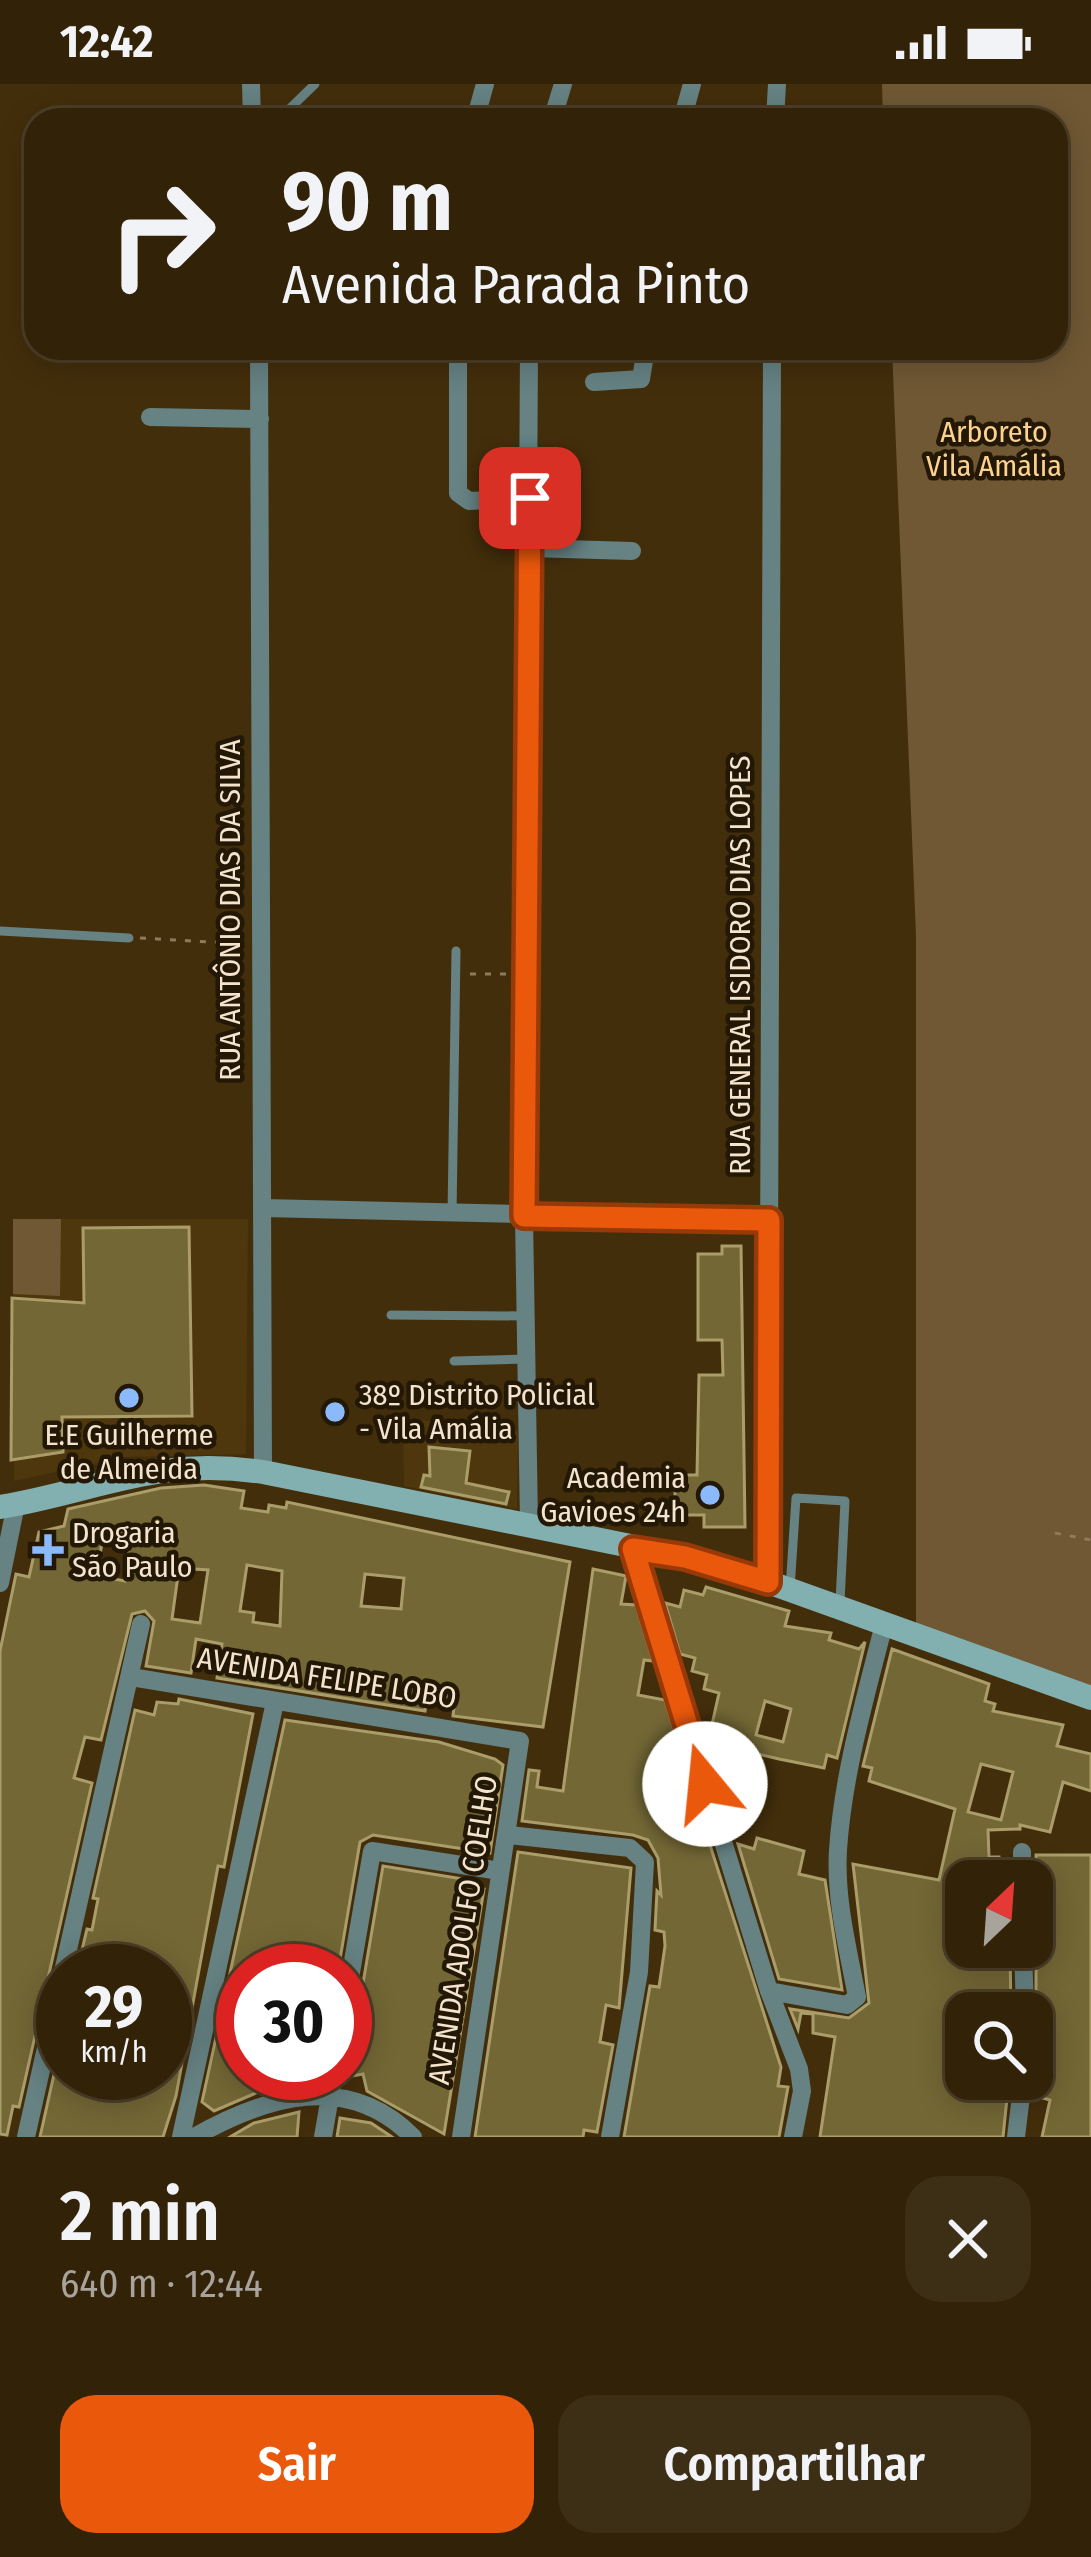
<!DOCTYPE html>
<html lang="pt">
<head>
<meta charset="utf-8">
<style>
  :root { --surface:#322208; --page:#3d2f16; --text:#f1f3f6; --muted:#a8a49c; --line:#4d3f29; --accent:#ea580c }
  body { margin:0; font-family:"Fira Sans Condensed",sans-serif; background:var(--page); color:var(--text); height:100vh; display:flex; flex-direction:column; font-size:45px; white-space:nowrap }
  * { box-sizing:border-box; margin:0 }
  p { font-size:39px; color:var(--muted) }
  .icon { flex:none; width:66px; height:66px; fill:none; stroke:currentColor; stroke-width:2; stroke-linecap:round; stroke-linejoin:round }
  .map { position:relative; height:2053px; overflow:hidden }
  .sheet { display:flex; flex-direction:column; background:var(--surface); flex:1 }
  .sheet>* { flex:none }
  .top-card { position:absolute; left:24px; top:24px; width:1044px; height:252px; border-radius:36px; box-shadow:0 6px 30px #0003,0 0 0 3px var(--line); background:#322208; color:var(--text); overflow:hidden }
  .needle { width:78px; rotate:25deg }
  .fabs { position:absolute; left:945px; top:1776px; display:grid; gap:24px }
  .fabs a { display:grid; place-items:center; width:108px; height:108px; border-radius:24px; background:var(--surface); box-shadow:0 6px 30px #0003,0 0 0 3px var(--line); font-size:60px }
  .speed { position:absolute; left:36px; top:1860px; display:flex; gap:24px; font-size:60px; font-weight:700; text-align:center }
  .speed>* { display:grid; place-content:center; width:156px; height:156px; border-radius:50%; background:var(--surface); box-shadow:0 6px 30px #0003,0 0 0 3px var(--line); line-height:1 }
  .speed small { font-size:30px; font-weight:400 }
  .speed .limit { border:18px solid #d22; background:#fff; color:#111 }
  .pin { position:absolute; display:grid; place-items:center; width:102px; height:102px; color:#fff; margin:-51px; border-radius:24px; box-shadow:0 6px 18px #0006 }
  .me { position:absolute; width:132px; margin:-66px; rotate:343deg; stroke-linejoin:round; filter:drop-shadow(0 0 9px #0008) }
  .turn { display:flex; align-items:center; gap:42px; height:252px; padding:0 60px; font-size:54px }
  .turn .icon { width:156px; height:156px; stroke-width:2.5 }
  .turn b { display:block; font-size:84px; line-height:102px }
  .round { display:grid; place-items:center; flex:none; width:126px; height:126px; border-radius:36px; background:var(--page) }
  .overview { display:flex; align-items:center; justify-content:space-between; height:204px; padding:0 60px }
  h1 { font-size:72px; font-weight:600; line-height:90px }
  .action { display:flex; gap:24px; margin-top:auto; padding:24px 60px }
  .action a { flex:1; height:138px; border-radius:36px; background:var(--accent); color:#fff; font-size:48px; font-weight:600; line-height:138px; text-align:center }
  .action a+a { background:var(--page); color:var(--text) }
  .status { display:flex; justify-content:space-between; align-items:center; height:84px; padding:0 60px; background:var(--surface); direction:ltr }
  .status svg { height:33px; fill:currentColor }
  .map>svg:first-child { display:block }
</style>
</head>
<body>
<div class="status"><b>12:42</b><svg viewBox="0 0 49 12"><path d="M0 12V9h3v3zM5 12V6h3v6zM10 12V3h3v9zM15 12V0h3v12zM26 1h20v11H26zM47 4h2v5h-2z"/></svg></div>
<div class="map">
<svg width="1091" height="2053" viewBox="0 0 1091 2053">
  <rect width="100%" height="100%" fill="#432e0b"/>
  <path fill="#4f370d" d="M13,1135H248L246,1370L125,1373L14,1397Z
    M403,1334L518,1347L517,1425L404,1402Z"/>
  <path fill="#705834" d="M882,0H1091V1605L916,1546V851L892,264H1056V36H883Z
    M13,1135H61L60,1212L13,1210Z"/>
  <path fill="#736735" stroke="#aa9d6a" stroke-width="3" fill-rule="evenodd" d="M189,1143L192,1332L62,1333L63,1368L11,1376L12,1214L84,1219L83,1144Z
    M722,1162H741L745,1443H704V1431H675V1391H697L699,1291H723L722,1256H698V1170H722Z
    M429,1363L470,1367L466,1399L509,1408L506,1420L421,1403L424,1391L430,1392Z
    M204,1401L244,1407L241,1424L268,1428L269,1421L286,1424L287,1418L570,1478L543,1643L453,1632L455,1614L427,1610L425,1627L217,1594L222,1560L196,1555L191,1589L146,1582L154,1537L145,1527L132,1530L101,1656L85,1653L74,1694L92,1699L19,2023L13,2022L7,2051L0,2050V1567L16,1490L29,1493L39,1448L64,1442L68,1425L161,1404ZM102,1458L129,1462L125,1497L97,1492ZM247,1481L282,1487L280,1542L253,1538L254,1529L240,1527ZM179,1484L208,1486L200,1539L172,1535ZM365,1490L404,1494L401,1525L361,1522Z
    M593,1485L626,1492L621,1520L636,1521L653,1577L644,1576L638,1611L665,1616L695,1714L693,1735L702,1736L781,1983L778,2002L788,2003L779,2053H624L650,1902L659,1903L665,1862L664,1848L655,1846L657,1807L661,1811L658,1774L648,1756L633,1751L522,1737L529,1686L539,1687L537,1703L563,1707Z
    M706,1503L789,1527L785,1542L831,1549L829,1556L859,1565L865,1558L837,1674L827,1671L824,1684L779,1675L728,1663L730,1649L711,1645L719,1609L704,1605L707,1591L692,1587L695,1574L680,1570L665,1519L680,1523L684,1506L703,1511ZM765,1617L791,1625L783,1658L756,1651Z
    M892,1565L989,1600L985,1617L995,1620L993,1627L1063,1641L1057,1662L1091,1670V1707L1063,1698L1050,1748L1020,1741V1745L988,1746L989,1773H999V1797H966V1866L1010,1865L1011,1929H966V1995H1009L1003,2053H820L835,1953L813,1949V1930L801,1929L798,1945L790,1925L849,1934L869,1919L853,1780L939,1796L955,1725L869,1697L872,1684L863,1682ZM981,1680L1013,1688L1001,1736L968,1728Z
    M179,1615L253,1630L224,1783L218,1782L176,2012L163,2053H40L63,1950V1989H165V1887H77L87,1845L92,1846L98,1815L93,1814L135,1626L154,1631L157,1618L178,1620Z
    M285,1636L439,1658L495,1675L503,1681L490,1769L373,1751L360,1758L338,1887H243V1989H264L262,1993L277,2000L214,2027L202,2018Z
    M757,1754L804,1767L799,1790L825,1796L842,1906L779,1895L738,1760L754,1765Z
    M518,1768L631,1784L619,1924L606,1921L600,1958L613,1961L597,2048L584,2046L583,2053H475Z
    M1036,1771H1091V2053H1042L1050,2016L1036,2012Z
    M383,1782L475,1797L474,1803L484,1805L444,2050L367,2007L363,1990L347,1993Z
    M299,2028L297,2053H230L254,2039Z
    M340,2034L371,2039L392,2053H337Z"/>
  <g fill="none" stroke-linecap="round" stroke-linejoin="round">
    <path stroke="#8e7b5d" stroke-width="3" stroke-dasharray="6 9" stroke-linecap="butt" d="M140,854L244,860
      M470,890H508
      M1055,1449L1091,1456"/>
    <path stroke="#668283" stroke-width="9" d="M278,36L315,0
      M0,847L129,854
      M452,1131L456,867
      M391,1231L525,1232
      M454,1277L527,1275
      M790,1505L796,1414L845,1417L840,1518"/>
    <path stroke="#668283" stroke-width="18" d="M251,0L252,36
      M475,36L485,0
      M552,36L563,0
      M682,36L692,0
      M775,36L777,0
      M259,264L263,1388
      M458,264V409L469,417L530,414
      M594,298L641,295L646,264
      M150,333L260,335
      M531,464L632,467
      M263,1124L769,1136
      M529,1438L524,1132L529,264
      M633,1465L769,1907L799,1985L802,2007L793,2053
      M768,1498L772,264
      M0,1499L16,1420
      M131,1593L520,1657L461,2053
      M509,1751L630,1764L645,1778L639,1888L610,2053
      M1022,1768V1797
      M1023,1863L1025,1929
      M769,1907L847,1921L857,1913C848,1865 835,1815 838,1766C843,1690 865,1615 884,1540
      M345,1923L372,1767L500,1787
      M26,2053L141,1540
      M181,2053L275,1618
      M194,2053C267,2012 347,1987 413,2053
      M323,2053L334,1989
      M1016,2053L1023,1995"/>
    <path stroke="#82b0b0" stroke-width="24" d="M0,1423C100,1406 155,1372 263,1388L685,1473L768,1498L1091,1614"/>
  </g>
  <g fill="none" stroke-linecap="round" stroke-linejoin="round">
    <defs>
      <path id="route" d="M530,414L524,1132L769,1136L768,1498L685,1473L633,1465L705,1700"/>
    </defs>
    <use href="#route" stroke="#983908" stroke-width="30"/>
    <use href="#route" stroke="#ea580c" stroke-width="21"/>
  </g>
  <g fill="#8abafc" stroke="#231806" stroke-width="4.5">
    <circle cx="129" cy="1314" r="12"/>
    <circle cx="335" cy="1328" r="12"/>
    <circle cx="710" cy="1411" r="12"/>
    <path d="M42 1448h12v12h12v12h-12v12h-12v-12h-12v-12h12z"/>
  </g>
  <g text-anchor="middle" stroke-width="9" stroke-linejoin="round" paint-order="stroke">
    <g font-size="30" fill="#fdd190" stroke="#231806">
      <text x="994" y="358">Arboreto<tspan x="994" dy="34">Vila Amália</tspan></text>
    </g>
    <g font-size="30" fill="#f4e4cd" stroke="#231806">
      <text transform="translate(230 826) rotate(-90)" y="10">RUA ANTÔNIO DIAS DA SILVA</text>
      <text transform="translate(740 881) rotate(-90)" y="10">RUA GENERAL ISIDORO DIAS LOPES</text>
      <text transform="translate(327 1594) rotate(9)" y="10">AVENIDA FELIPE LOBO</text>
      <text transform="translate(463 1846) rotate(-81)" y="10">AVENIDA ADOLFO COELHO</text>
    </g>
    <g font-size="30" fill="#f4e4cd" stroke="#231806" text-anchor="start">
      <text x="359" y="1321">38º Distrito Policial<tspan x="359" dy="34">- Vila Amália</tspan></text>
      <text x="129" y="1361" text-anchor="middle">E.E Guilherme<tspan x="129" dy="34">de Almeida</tspan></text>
      <text x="686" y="1404" text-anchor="end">Academia<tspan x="686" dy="34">Gavioes 24h</tspan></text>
      <text x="72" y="1459">Drogaria<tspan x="72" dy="34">São Paulo</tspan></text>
    </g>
  </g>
</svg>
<div class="fabs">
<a><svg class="needle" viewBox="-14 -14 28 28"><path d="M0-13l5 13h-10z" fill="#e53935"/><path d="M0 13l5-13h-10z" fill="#a8a49c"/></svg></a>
<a><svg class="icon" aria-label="search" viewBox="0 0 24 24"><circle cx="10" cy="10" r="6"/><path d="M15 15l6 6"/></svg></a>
</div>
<div class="speed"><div>29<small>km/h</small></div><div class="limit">30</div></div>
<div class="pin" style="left:530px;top:414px;background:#d93025"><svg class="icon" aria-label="arrive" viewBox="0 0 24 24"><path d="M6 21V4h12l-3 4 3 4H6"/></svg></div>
<svg class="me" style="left:705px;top:1700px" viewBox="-20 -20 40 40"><circle r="19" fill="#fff"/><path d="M0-13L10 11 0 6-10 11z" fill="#ea580c"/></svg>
<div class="top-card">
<div class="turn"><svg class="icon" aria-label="right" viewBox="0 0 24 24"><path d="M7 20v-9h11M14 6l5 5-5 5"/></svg><div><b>90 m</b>Avenida Parada Pinto</div></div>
</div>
</div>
<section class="sheet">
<div class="overview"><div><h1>2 min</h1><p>640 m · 12:44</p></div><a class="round"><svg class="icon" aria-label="close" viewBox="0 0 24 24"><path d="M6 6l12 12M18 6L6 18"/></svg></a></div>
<div class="action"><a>Sair</a><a>Compartilhar</a></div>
</section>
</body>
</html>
